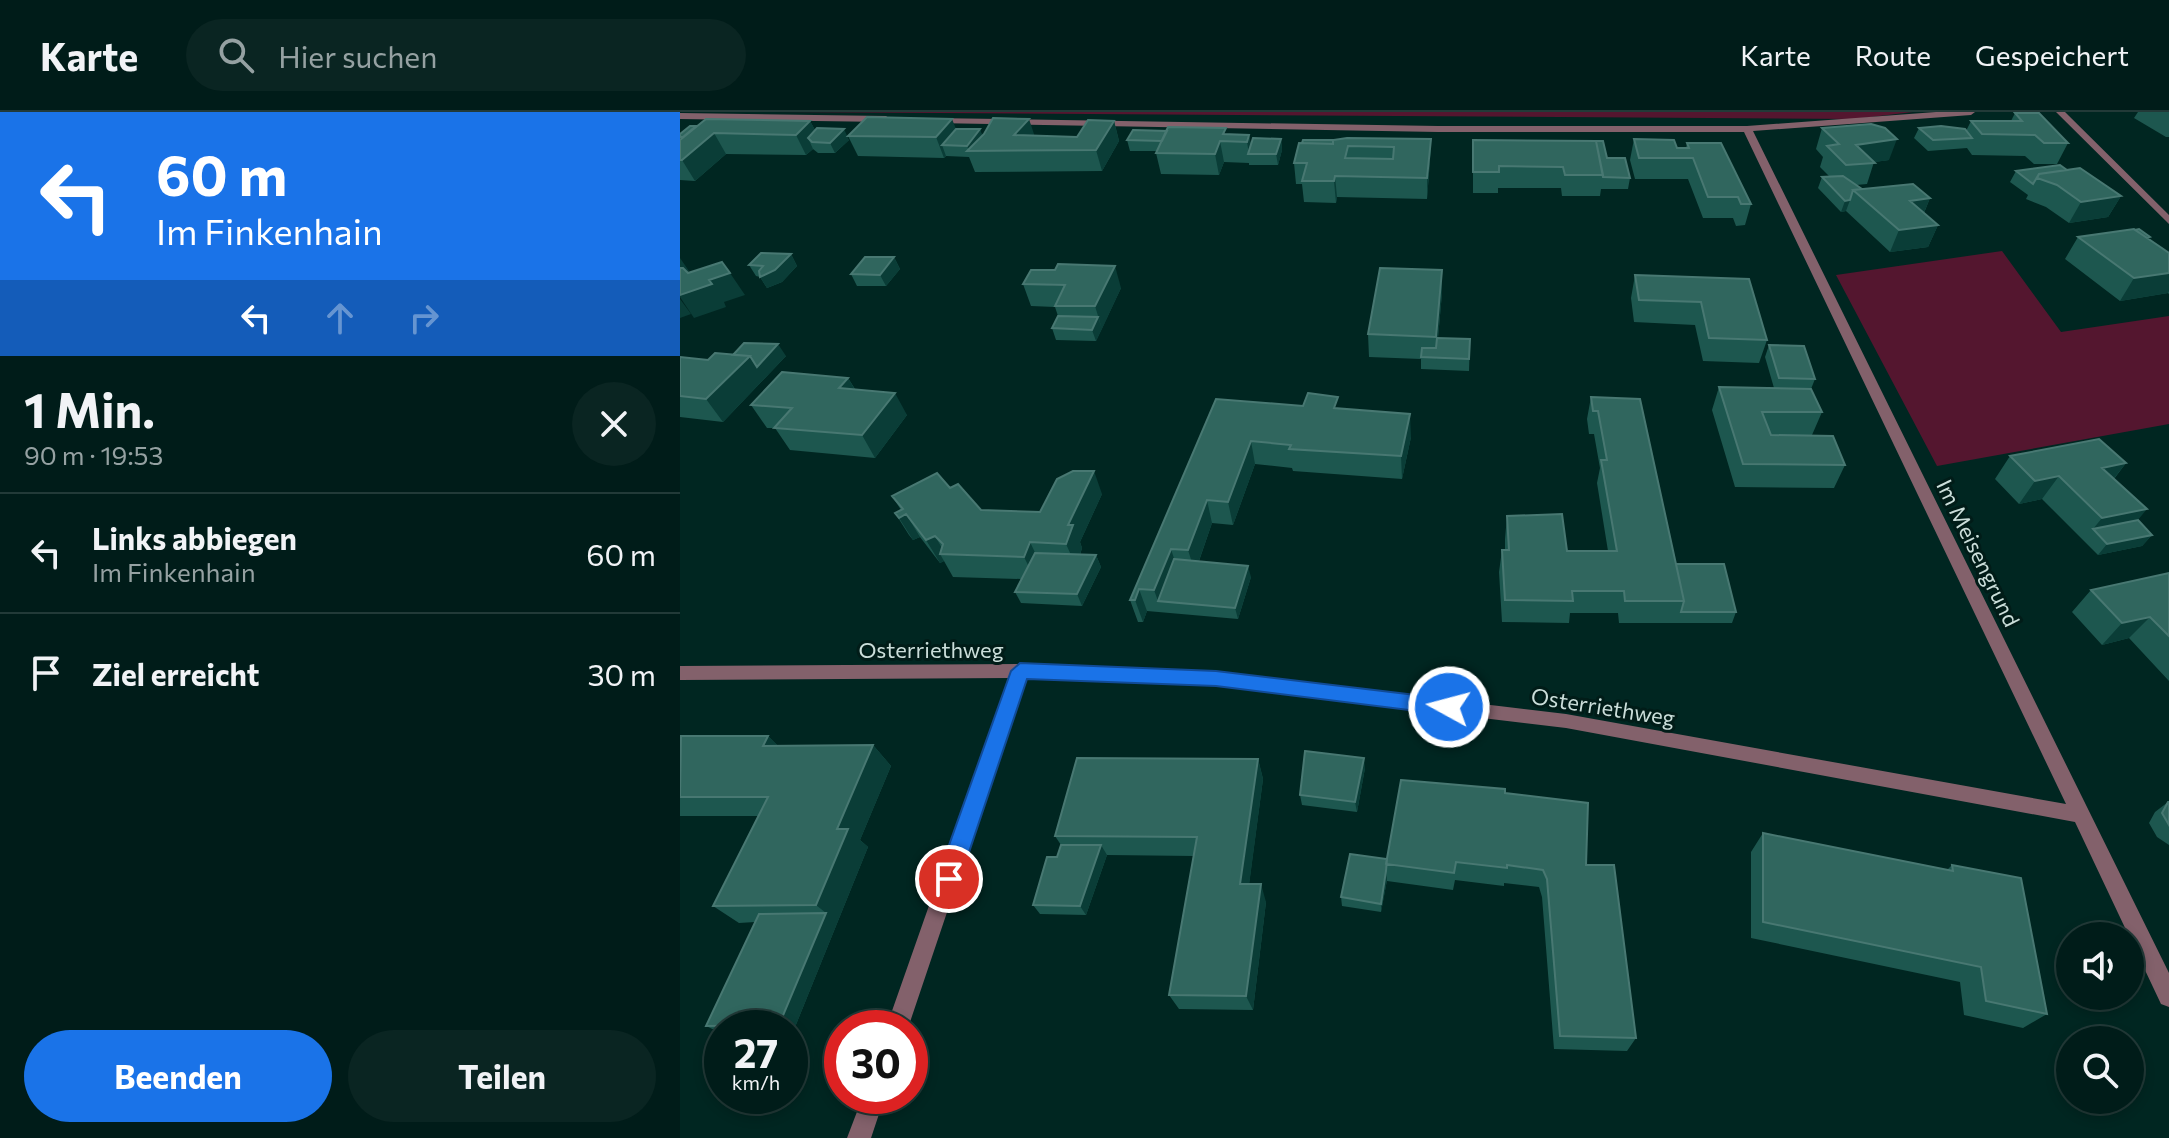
<!DOCTYPE html>
<html lang="de">
<head>
<meta charset="utf-8">
<style>
  :root { --surface:#001c19; --page:#0a2522; --text:#f1f3f6; --muted:#95a1a2; --line:#223a38; --accent:#1a73e8 }
  body { margin:0; font-family:Commissioner,sans-serif; background:var(--page); color:var(--text); height:100vh; display:flex; flex-direction:column; font-size:30px; white-space:nowrap }
  * { box-sizing:border-box; margin:0 }
  p { font-size:26px; color:var(--muted) }
  .icon { flex:none; width:44px; height:44px; fill:none; stroke:currentColor; stroke-width:2; stroke-linecap:round; stroke-linejoin:round }
  .map { position:relative; flex:1; overflow:hidden }
  .sheet { display:flex; flex-direction:column; background:var(--surface); width:680px }
  .sheet>* { flex:none }
  .hud { background:#1a73e8; color:#fff; overflow:hidden }
  .buttons { position:absolute; left:1376px; top:810px; display:grid; gap:16px }
  .buttons a { display:grid; place-items:center; width:88px; height:88px; border-radius:50%; background:var(--surface); box-shadow:0 4px 12px #0003,0 0 0 2px var(--line); font-size:40px }
  .speed { position:absolute; left:24px; top:898px; display:flex; gap:16px; font-size:40px; font-weight:700; text-align:center }
  .speed>* { display:grid; place-content:center; width:104px; height:104px; border-radius:50%; background:var(--surface); box-shadow:0 4px 12px #0003,0 0 0 2px var(--line); line-height:1 }
  .speed small { font-size:20px; font-weight:400 }
  .speed .limit { border:12px solid #d22; background:#fff; color:#111 }
  .pin { position:absolute; display:grid; place-items:center; width:68px; height:68px; color:#fff; margin:-34px; border:4px solid #fff; border-radius:50%; box-shadow:0 2px 8px #0007 }
  .me { position:absolute; width:88px; margin:-44px; rotate:277deg; stroke-linejoin:round; filter:drop-shadow(0 0 6px #0008) }
  .turn { display:flex; align-items:center; gap:28px; height:168px; padding:0 24px; font-size:36px }
  .turn .icon { width:104px; height:104px; stroke-width:2.5 }
  .turn b { display:block; font-size:56px; line-height:68px }
  .lanes { display:flex; align-items:center; height:76px; padding:0 24px; background:#0003; justify-content:center; gap:40px; direction:ltr }
  .lanes .off { opacity:.35 }
  .round { display:grid; place-items:center; flex:none; width:84px; height:84px; border-radius:42px; background:var(--page) }
  .summary { display:flex; align-items:center; justify-content:space-between; height:136px; padding:0 24px }
  h1 { font-size:48px; font-weight:700; line-height:60px }
  .cta { display:flex; gap:16px; margin-top:auto; padding:16px 24px }
  .cta a { flex:1; height:92px; border-radius:48px; background:var(--accent); color:#fff; font-size:32px; font-weight:700; line-height:92px; text-align:center }
  .cta a+a { background:var(--page); color:var(--text) }
  ul { padding:0; list-style:none }
  li { display:flex; align-items:center; gap:24px; height:120px; padding:0 24px; border-top:2px solid var(--line) }
  li div { flex:1 }
  li b { display:block; font-size:30px }
  li em { font-style:normal }
  header { display:flex; align-items:center; gap:48px; box-sizing:border-box; height:112px; padding:0 40px; background:var(--surface); border-bottom:2px solid var(--line) }
  header strong { font-size:38px }
  nav { display:flex; gap:44px; margin-inline-start:auto; font-size:28px }
  .search { width:560px; height:72px; background:var(--page); display:flex; align-items:center; gap:20px; box-sizing:border-box; padding:0 28px; border-radius:44px; color:var(--muted); font-size:30px }
  main { display:flex; flex:1; min-height:0 }
  .map>svg:first-child { display:block }
</style>
</head>
<body>
<header>
<strong>Karte</strong>
<div class="search"><svg class="icon" aria-label="search" viewBox="0 0 24 24"><circle cx="10" cy="10" r="6"/><path d="M15 15l6 6"/></svg>Hier suchen</div>
<nav><a>Karte</a><a>Route</a><a>Gespeichert</a></nav>
</header>
<main>
<section class="sheet">
<div class="hud">
<div class="turn"><svg class="icon" aria-label="left" viewBox="0 0 24 24"><path d="M17 20v-9H6M10 6l-5 5 5 5"/></svg><div><b>60 m</b>Im Finkenhain</div></div>
<div class="lanes"><svg class="icon" aria-label="left" viewBox="0 0 24 24"><path d="M17 20v-9H6M10 6l-5 5 5 5"/></svg><svg class="icon off" aria-label="ahead" viewBox="0 0 24 24"><path d="M12 20V5M6 11l6-6 6 6"/></svg><svg class="icon off" aria-label="right" viewBox="0 0 24 24"><path d="M7 20v-9h11M14 6l5 5-5 5"/></svg></div>
</div>
<div class="summary"><div><h1>1 Min.</h1><p>90 m · 19:53</p></div><a class="round"><svg class="icon" aria-label="close" viewBox="0 0 24 24"><path d="M6 6l12 12M18 6L6 18"/></svg></a></div>
<ul>
<li><svg class="icon" aria-label="left" viewBox="0 0 24 24"><path d="M17 20v-9H6M10 6l-5 5 5 5"/></svg><div><b>Links abbiegen</b><p>Im Finkenhain</p></div><em>60 m</em></li>
<li><svg class="icon" aria-label="arrive" viewBox="0 0 24 24"><path d="M6 21V4h12l-3 4 3 4H6"/></svg><div><b>Ziel erreicht</b></div><em>30 m</em></li>
</ul>
<div class="cta"><a>Beenden</a><a>Teilen</a></div>
</section>
<div class="map">
<svg width="1489" height="1026" viewBox="0 0 1489 1026">
  <rect width="100%" height="100%" fill="#002621"/>
  <path fill="#54162f" d="M95,0H1233L1174,7Z
    M1322,139L1381,220L1489,204V312L1257,354L1156,163Z"/>
  <g fill="none" stroke-linecap="round" stroke-linejoin="round">
    <path fill="#83616b" fill-rule="evenodd" d="M1256,0H1295L1291,3L1073,19L1489,861V895L1481,892L1395,710L886,616L536,574L346,566L228,916H206L329,566L0,568V554L340,552L536,560L886,602L1386,692L1064,20H758L254,11L251,10V6L758,14H1067Z
      M1376,0H1385L1489,103V112Z
      M0,1L206,4L210,7L206,10L0,7Z
      M183,984H205L191,1026H167Z"/>
  </g>
  <path fill="#1d574f" d="M1458,0H1489V25H1486L1454,6Z
    M1335,1L1388,31L1377,52H1354L1345,44L1292,43L1287,36L1248,39L1234,26L1239,16L1286,19L1291,9H1331Z
    M130,9L135,18L169,28L155,41H138L133,37L126,43L46,42L15,69L0,68V22Z
    M434,9L439,29L422,59L295,60L289,45L266,44L264,46L178,44L168,24L276,17H300L302,24L397,25Z
    M1142,16L1209,48L1194,50L1187,72L1176,73L1182,77L1250,86L1244,101L1258,113L1248,135L1210,140L1166,99L1161,100L1138,76L1142,65H1150L1140,55L1143,45L1136,37Z
    M547,22L569,23L571,33L601,27L602,38L598,53H569V51L544,50L539,63L481,62L476,41L477,39H450L447,28Z
    M751,27L750,48L747,87L657,85L656,91L624,90L622,72H616L614,51L653,28Z
    M954,27L997,36H1006L1007,31L1071,92L1065,113L1056,114L1053,106H1023L1008,67H955L950,48Z
    M793,28L927,46L950,66L948,77H921L920,84H882L881,76H818V81H793Z
    M1387,58L1441,84L1428,105L1389,111L1366,95L1346,87L1348,83L1330,70L1336,59Z
    M1398,125H1470L1469,127L1489,141V182L1488,181L1440,189L1385,147Z
    M111,142L117,154L102,170L87,176L80,165L76,164L69,153Z
    M214,145L220,157L206,174H177L171,162Z
    M955,163L1069,167L1087,228L1079,251L1023,249L1015,213L954,210L951,186Z
    M343,172L441,176L416,229L376,228L372,216L378,204L375,195L351,194Z
    M762,181L758,226L790,227L789,259L741,257V247L689,245L688,222Z
    M1089,233L1135,267L1131,277L1142,300L1132,323H1091L1165,353L1154,376L1055,375L1032,298L1039,275L1094,276L1085,245Z
    M53,243L106,244L43,310L0,305V245L28,248Z
    M168,266L175,277L227,303L195,346L110,338L95,316H87L71,293Z
    M911,285L996,452L1056,500L1052,511H939L938,501H890L889,511L822,510L819,460L822,438H825V427L827,404L887,439H928L917,371L920,356L914,322H909L907,307Z
    M536,287L659,297L731,325L722,367L613,359L612,356L575,352L553,413L532,411L519,449L571,465L558,507L467,499L463,510H458L450,488Z
    M1330,344L1446,351L1434,367L1458,408L1472,423L1462,434L1418,443L1362,387L1339,392L1315,367Z
    M270,376L301,398L360,400L422,382L400,430L402,436L400,443H416L421,455L402,494L341,491L335,480L341,467L273,465L264,449L260,451L240,425L233,428L229,423L215,401L221,398L212,384Z
    M1489,461V569L1449,526L1422,533L1392,500L1411,478Z
    M88,624L98,634L193,633L211,654L180,728L188,735L113,920H110V916H42L41,921L26,914L75,810L59,811L33,794L78,704H0V626Z
    M578,647L583,667L569,772L586,790L573,898L499,897L489,883L514,744L427,743L406,803L360,802L353,793L377,745L381,733L375,724Z
    M685,656L677,700L622,693L620,683Z
    M825,681L906,753L956,926L947,939L874,937L862,785L859,775L824,771V774L775,768L773,778L707,769V768L701,800L662,794L661,785L707,747Z
    M1488,690H1489V733L1477,725L1469,711L1475,700Z
    M1083,721L1267,758L1272,753L1367,902L1343,916L1284,903L1280,870L1071,826V740Z"/>
  <path fill="#0a3d37" d="M272,7L280,27L262,33L266,44L264,46L256,25Z
    M349,7L356,28L334,23Z
    M130,9L141,29L128,26L133,37L126,43L116,23Z
    M434,9L439,29L422,59L416,38Z
    M164,17L169,28L155,41L150,31Z
    M300,17L304,28L289,39L287,34Z
    M34,21L46,42L15,69L2,48Z
    M569,23L572,42H569L567,30Z
    M601,27L602,38L598,53L596,42Z
    M751,27L750,48L747,87V66Z
    M1217,27L1209,48L1182,52L1176,33Z
    M540,29L544,50L539,63L535,42Z
    M655,64L657,85L656,91L654,69Z
    M1441,84L1428,105L1389,111L1401,90Z
    M1250,86L1241,108L1230,89Z
    M1170,88L1166,99L1161,100L1165,89Z
    M1258,113L1248,135L1210,140L1219,118Z
    M111,142L117,154L102,170L87,176L80,165Z
    M214,145L220,157L206,174L200,163Z
    M0,146L9,159L0,168Z
    M435,154L441,176L422,217L415,194Z
    M762,158V181L756,248V225Z
    M50,161L65,183L44,190L46,195L14,206L0,185V183L29,168Z
    M1489,161V179L1488,181L1440,189L1454,166Z
    M0,187L11,202L0,206Z
    M418,205L422,217L416,229L412,218Z
    M98,232L106,244L43,310L26,287L70,244Z
    M168,266L181,288L159,276Z
    M215,281L227,303L195,346L182,323Z
    M730,302L731,325L722,367L721,344Z
    M571,329L575,352L553,413L548,390Z
    M1446,351L1428,374L1422,356Z
    M414,359L422,382L400,430L402,436L396,454L386,432L388,413Z
    M1379,364L1362,387L1339,392L1355,369Z
    M527,388L532,411L515,460L508,438Z
    M1467,397L1448,420L1413,417L1422,406Z
    M226,402L240,425L233,428L219,406Z
    M1472,423L1462,434L1418,443L1427,432Z
    M255,424L266,443L260,442L264,449L260,451L246,428Z
    M350,430L361,453L355,467L344,445Z
    M491,437L498,459L478,489L482,500L474,478Z
    M416,443L421,455L402,494L397,482Z
    M568,454L571,465L558,507L555,496Z
    M459,477L467,499L463,510L455,488Z
    M1470,505L1449,526L1422,533L1442,511Z
    M88,624L109,644L83,634Z
    M193,633L211,654L180,728L188,735L113,920L110,919V916H105L99,913L146,801L136,793L157,717Z
    M684,646L685,656L677,700L675,690Z
    M578,647L583,667L567,789L560,772Z
    M421,733L427,743L406,803L400,794Z
    M706,759L707,768L701,800V792Z
    M581,772L586,790L573,898L566,884Z"/>
  <path fill="#30665e" stroke="#487872" stroke-width="2" fill-rule="evenodd" d="M1335,1H1359L1388,31H1364L1355,23L1302,22L1291,9H1342Z
    M187,5L272,7L256,25L168,24Z
    M313,6L349,7L334,23L397,25L408,8L434,9L416,38L287,39L304,22Z
    M26,7L130,9L116,23L34,21L2,48H0V28Z
    M1191,12L1205,16L1217,27L1176,33L1195,51L1166,53L1147,34L1159,32L1142,16Z
    M10,14H16L3,25H0V22Z
    M1261,14L1285,17L1292,26L1253,28L1239,16Z
    M488,15L546,16L543,22L569,23L567,30L540,29L535,42L476,41Z
    M137,16L164,17L150,31L132,30L128,26Z
    M276,17H300L287,34L262,33Z
    M453,18L487,19L482,29L447,28Z
    M573,26L601,27L596,42H568Z
    M667,26L751,27L747,66L655,64L654,69H622L627,51H614L619,31L653,32V28ZM668,34L714,35L713,47L665,46Z
    M954,27L994,28L997,36H1009L1007,31H1041L1071,92H1061L1058,85H1028L1013,46H959Z
    M623,28H653V32L622,31Z
    M793,28L916,29L923,63H885L883,55L819,54V60H793Z
    M916,29H923L927,46H945L950,66L923,65Z
    M1380,53L1387,58L1359,62L1353,72L1336,59Z
    M1400,56L1441,84L1401,90L1377,73L1357,66L1359,62Z
    M1163,64L1182,77L1173,78L1170,88L1165,89L1142,65Z
    M1233,72L1250,86L1230,89L1258,113L1219,118L1173,78Z
    M1454,117L1489,141V161L1454,166L1398,125Z
    M1459,117L1470,125L1467,126L1455,118Z
    M81,141L111,142L95,158L80,165L79,159L83,154L69,153Z
    M185,145H214L200,163L171,162Z
    M42,150L50,161L29,168L32,172L0,183V156H3L8,161Z
    M378,152L435,154L415,194H375L385,173L343,172L351,158H375Z
    M700,156L762,158L756,225L688,222Z
    M955,163L1069,167L1087,228L1029,226L1021,190L959,188Z
    M378,204L418,205L412,218L372,216Z
    M757,226L790,227L789,247L741,245L742,236H756Z
    M64,231L98,232L77,255L70,244L53,243Z
    M1089,233L1124,234L1135,267L1099,266Z
    M35,241L70,244L26,287L0,284V245L28,248Z
    M102,260L168,266L159,276L215,281L182,323L94,316L112,296L71,293Z
    M1039,275L1131,277L1142,300H1082L1091,323L1153,324L1165,353L1063,352Z
    M628,281L658,285L654,296L730,302L721,344L609,337L611,333L571,329L548,390L527,388L508,438L491,437L474,478L459,477L455,488H450L536,287L623,294Z
    M911,285L960,287L1004,489H945L944,479H892L893,489L825,488L822,438H829L827,404L882,402L887,439H937L921,348H927L918,299H913Z
    M1419,327L1446,351L1422,356L1467,397L1422,406L1379,364L1355,369L1330,344Z
    M393,359H414L388,413H393L386,432L350,430L344,445L260,442L263,432L255,424L246,428L226,402L219,406L215,401L223,397L212,384L257,361L270,376L278,372L301,398L360,400L377,367Z
    M1458,408L1472,423L1427,432L1413,417Z
    M355,441L416,443L397,482L335,480Z
    M494,447L568,454L555,496L478,489Z
    M996,452H1044L1056,500H1001L1004,489Z
    M1489,461V524L1470,505L1442,511L1411,478Z
    M1,624H88L83,634L193,633L157,717H168L136,793L33,794L88,685H0Z
    M625,639L684,646L675,690L620,683Z
    M397,646L578,647L560,772H581L566,884L489,883L517,725L375,724Z
    M721,668L825,677V681L908,691L906,753H934L956,926L880,924L867,767L863,758L827,753V756L776,750L774,761L706,752Z
    M1488,690H1489V713L1482,701Z
    M1083,721L1273,759L1272,753L1341,766L1367,902L1306,889L1301,855L1083,810Z
    M381,733H421L400,794L353,793L367,745H377Z
    M670,742L707,747L706,759L701,792L661,785Z
    M146,801L99,913L26,914L79,802Z"/>
  <path fill="#1a73e8" stroke="#114b97" stroke-width="2" d="M340,551L536,559L769,587L779,595L769,603L536,574L347,567L280,767L276,775L269,778L261,775L257,767L331,559Z"/>
  <g text-anchor="middle" stroke-width="6" stroke-linejoin="round" paint-order="stroke">
    <g font-size="22" fill="#cbdeda" stroke="#011c18">
      <text transform="translate(1298 441) rotate(64)" y="8">Im Meisengrund</text>
      <text x="251" y="546">Osterriethweg</text>
      <text transform="translate(923 595) rotate(9)" y="8">Osterriethweg</text>
    </g>
  </g>
</svg>
<div class="buttons">
<a><svg class="icon" aria-label="sound" viewBox="0 0 24 24"><path d="M4 9h4l5-4v14l-5-4H4zM17 9q2 3 0 6"/></svg></a>
<a><svg class="icon" aria-label="search" viewBox="0 0 24 24"><circle cx="10" cy="10" r="6"/><path d="M15 15l6 6"/></svg></a>
</div>
<div class="speed"><div>27<small>km/h</small></div><div class="limit">30</div></div>
<div class="pin" style="left:269px;top:767px;background:#d93025"><svg class="icon" aria-label="arrive" viewBox="0 0 24 24"><path d="M6 21V4h12l-3 4 3 4H6"/></svg></div>
<svg class="me" style="left:769px;top:595px" viewBox="-20 -20 40 40"><circle r="17" fill="#1a73e8" stroke="#fff" stroke-width="3"/><path d="M0-11L8 9 0 5-8 9z" fill="#fff"/></svg>
</div>
</main>
</body>
</html>
